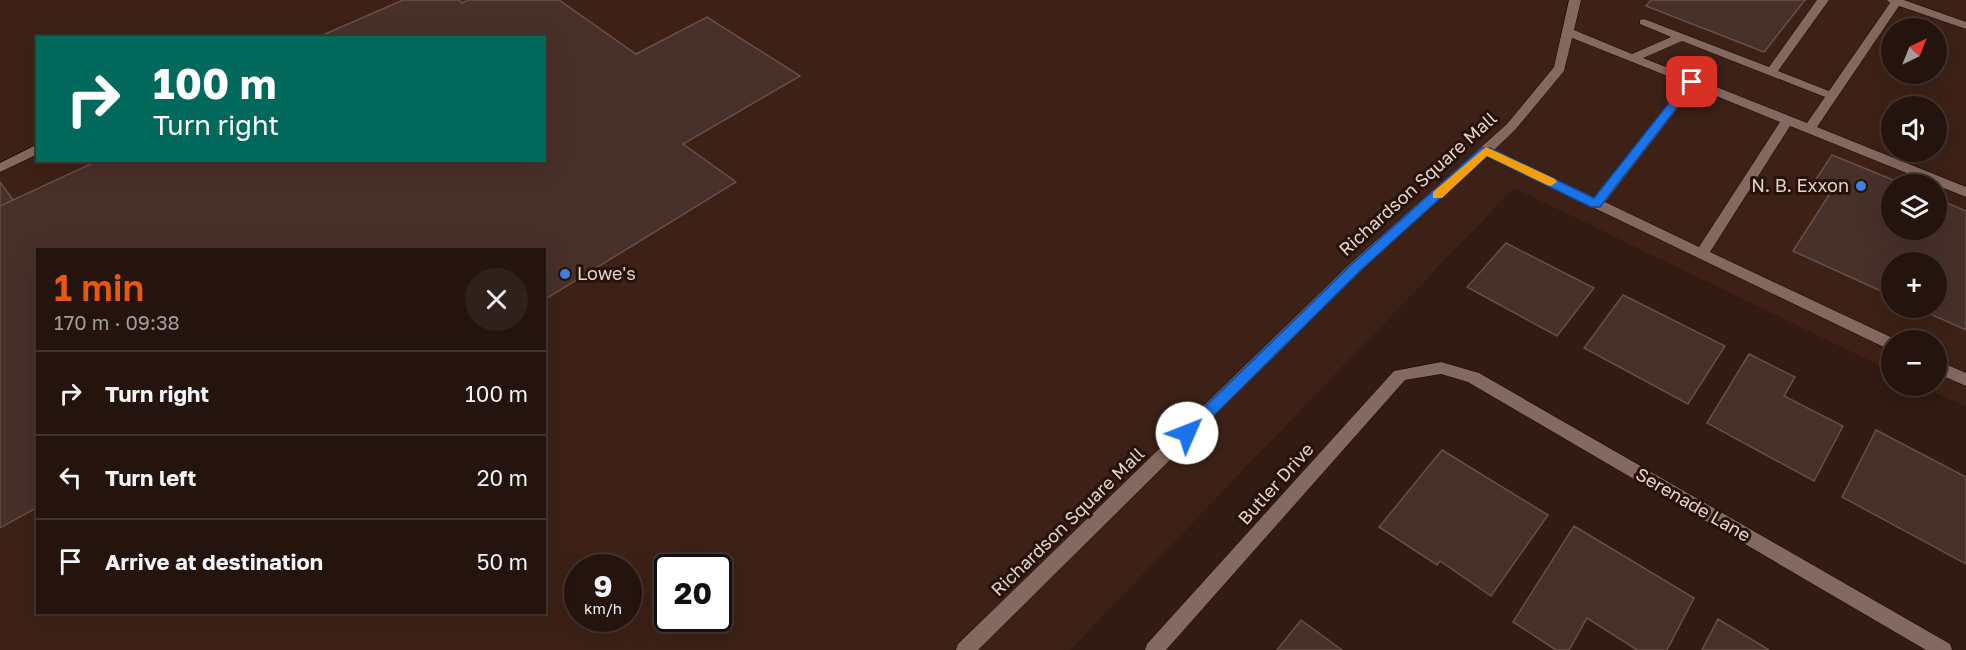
<!DOCTYPE html>
<html lang="en">
<head>
<meta charset="utf-8">
<style>
  :root { --surface:#25140e; --page:#31211c; --text:#f1f3f6; --muted:#a39e9e; --line:#42332e; --accent:#ea580c }
  body { margin:0; font-family:"Golos Text",sans-serif; background:var(--page); color:var(--text); height:100vh; display:flex; flex-direction:column; font-size:22px; white-space:nowrap }
  * { box-sizing:border-box; margin:0 }
  p { font-size:20px; color:var(--muted) }
  .icon { flex:none; width:33px; height:33px; fill:none; stroke:currentColor; stroke-width:2; stroke-linecap:round; stroke-linejoin:round }
  .map { position:relative; flex:1; overflow:hidden }
  .sheet { position:absolute; left:36px; top:248px; width:510px; height:366px; display:flex; flex-direction:column; background:var(--surface); border-radius:0px; box-shadow:0 6px 24px #0002,0 0 0 2px var(--line) }
  .sheet>* { flex:none }
  .banner { position:absolute; left:36px; top:36px; width:510px; height:126px; border-radius:0px; box-shadow:0 6px 24px #0002,0 0 0 2px var(--line); background:#00695c; color:#fff; overflow:hidden }
  .needle { width:39px; rotate:43deg }
  .tools { position:absolute; left:1881px; top:18px; display:grid; gap:12px }
  .tools a { display:grid; place-items:center; width:66px; height:66px; border-radius:50%; background:var(--surface); box-shadow:0 6px 24px #0002,0 0 0 2px var(--line); font-size:30px }
  .speed { position:absolute; left:564px; top:554px; display:flex; gap:12px; font-size:30px; font-weight:700; text-align:center }
  .speed>* { display:grid; place-content:center; width:78px; height:78px; border-radius:50%; background:var(--surface); box-shadow:0 6px 24px #0002,0 0 0 2px var(--line); line-height:1 }
  .speed small { font-size:15px; font-weight:400 }
  .speed .limit { border:3px solid #111; border-radius:9px; background:#fff; color:#111 }
  .pin { position:absolute; display:grid; place-items:center; width:51px; height:51px; color:#fff; margin:-26px; border-radius:12px; box-shadow:0 3px 9px #0006 }
  .me { position:absolute; width:66px; margin:-33px; rotate:46deg; stroke-linejoin:round; filter:drop-shadow(0 0 4px #0008) }
  .turn { display:flex; align-items:center; gap:21px; height:126px; padding:0 18px; font-size:27px }
  .turn .icon { width:78px; height:78px; stroke-width:2.5 }
  .turn b { display:block; font-size:42px; line-height:51px }
  .round { display:grid; place-items:center; flex:none; width:63px; height:63px; border-radius:32px; background:var(--page) }
  .headline { display:flex; align-items:center; justify-content:space-between; height:102px; padding:0 18px }
  h1 { font-size:36px; font-weight:600; line-height:45px; color:var(--accent) }
  ul { padding:0; list-style:none }
  li { display:flex; align-items:center; gap:18px; height:84px; padding:0 18px; border-top:2px solid var(--line) }
  li div { flex:1 }
  li b { display:block; font-size:22px }
  li em { font-style:normal }
  .map>svg:first-child { display:block }
</style>
</head>
<body>
<div class="map">
<svg width="1966" height="650" viewBox="0 0 1966 650">
  <rect width="100%" height="100%" fill="#311b13"/>
  <path fill="#3d2116" fill-rule="evenodd" d="M0,0H1966V407L1921,386H1936V340H1892L1891,371L1514,188L1070,650H0ZM1892,28H1936V74H1892ZM38,38H544V160H38ZM1892,106H1936V152H1892ZM1892,184H1936V230H1892ZM38,249H544V612H38ZM1892,262H1936V308H1892ZM578,567H628V618H578ZM668,567H718V618H668Z"/>
  <path fill="#48302a" stroke="#684e48" stroke-width="1.5" d="M403,0H459L462,3L468,0H559L636,54L707,17L800,76L683,144L736,182L544,300V249H38V507L0,528V206L93,163L91,160H544V38H316Z
    M1651,0H1805L1764,52L1646,6Z
    M1832,155L1903,184H1892V230H1936V198L1966,211V330L1917,308H1936V262H1892V296L1793,251L1831,192L1813,184Z
    M0,182L13,200L0,206Z
    M1506,243L1594,288L1557,336L1467,287Z
    M1623,295L1725,346L1688,404L1584,348Z
    M1749,354L1795,377L1784,396L1843,426L1814,481L1707,423Z
    M1876,430L1966,477V564L1842,497Z
    M1442,450L1548,515L1491,596L1440,561L1437,565L1379,527Z
    M1574,526L1694,598L1667,650H1637L1587,618L1569,650H1556L1513,622Z
    M1718,619L1769,650H1702Z
    M1301,620L1342,650H1277Z"/>
  <g fill="none" stroke-linecap="round" stroke-linejoin="round">
    <defs>
      <path id="lane" d="M1569,0H1581L1574,30L1632,54L1671,37L1640,24V20L1644,19L1769,67L1817,0H1829L1778,71L1829,91L1890,3L1887,0H1904L1966,22V29L1899,6L1817,127L1966,187V197L1790,126L1710,252L1897,340H1892V351L1486,156L1361,271L978,650H956L958,644L1351,263L1507,124L1554,67ZM1572,38L1685,83L1594,197L1494,150L1515,130L1564,71ZM1682,41L1825,97L1807,123L1643,58ZM1694,87L1780,122L1699,247L1605,202Z
        M38,144V154L0,172V163Z
        M1936,360L1966,373V386L1936,373Z"/>
      <path id="street" d="M1441,362L1479,373L1950,644L1952,650H1926L1468,382L1441,374L1405,380L1166,650H1145L1147,644L1394,371Z"/>
    </defs>
    <use href="#lane" stroke="#180501" stroke-width="1"/>
    <use href="#street" stroke="#180501" stroke-width="1"/>
    <use href="#lane" fill="#846960" fill-rule="evenodd"/>
    <use href="#street" fill="#846960" fill-rule="evenodd"/>
  </g>
  <path fill="#1a73e8" stroke="#114b97" stroke-width="1.5" d="M1688,79L1697,82L1600,207H1591L1487,156L1361,270L1192,437H1182L1180,433L1182,429L1352,264L1481,148H1490L1594,198Z"/>
  <path fill="#f59e0b" d="M1486,147L1555,179L1557,182L1551,186L1547,185L1487,156L1442,198H1433V192Z"/>
  <g fill="#3f7fe0" stroke="#27120a" stroke-width="2">
    <circle cx="1861" cy="186" r="6"/>
    <circle cx="565" cy="274" r="6"/>
  </g>
  <g text-anchor="middle" stroke-width="6" stroke-linejoin="round" paint-order="stroke">
    <g font-size="18" fill="#e2d3cd" stroke="#27120a">
      <text transform="translate(1418 184) rotate(-42)" y="6">Richardson Square Mall</text>
      <text transform="translate(1276 484) rotate(-48)" y="6">Butler Drive</text>
      <text transform="translate(1693 505) rotate(30)" y="6">Serenade Lane</text>
      <text transform="translate(1068 522) rotate(-44)" y="6">Richardson Square Mall</text>
    </g>
    <g font-size="18" fill="#e2d3cd" stroke="#27120a" text-anchor="end">
      <text x="1849" y="192">N. B. Exxon</text>
      <text x="577" y="280" text-anchor="start">Lowe's</text>
    </g>
  </g>
</svg>
<div class="tools">
<a><svg class="needle" viewBox="-14 -14 28 28"><path d="M0-13l5 13h-10z" fill="#e53935"/><path d="M0 13l5-13h-10z" fill="#a39e9e"/></svg></a>
<a><svg class="icon" aria-label="sound" viewBox="0 0 24 24"><path d="M4 9h4l5-4v14l-5-4H4zM17 9q2 3 0 6"/></svg></a>
<a><svg class="icon" aria-label="layers" viewBox="0 0 24 24"><path d="M12 4l9 5-9 5-9-5zM3 14l9 5 9-5"/></svg></a>
<a>+</a>
<a>−</a>
</div>
<div class="speed"><div>9<small>km/h</small></div><div class="limit">20</div></div>
<div class="pin" style="left:1692px;top:82px;background:#d93025"><svg class="icon" aria-label="arrive" viewBox="0 0 24 24"><path d="M6 21V4h12l-3 4 3 4H6"/></svg></div>
<svg class="me" style="left:1187px;top:433px" viewBox="-20 -20 40 40"><circle r="19" fill="#fff"/><path d="M0-13L10 11 0 6-10 11z" fill="#1a73e8"/></svg>
<div class="banner">
<div class="turn"><svg class="icon" aria-label="right" viewBox="0 0 24 24"><path d="M7 20v-9h11M14 6l5 5-5 5"/></svg><div><b>100 m</b>Turn right</div></div>
</div>
<section class="sheet">
<div class="headline"><div><h1>1 min</h1><p>170 m · 09:38</p></div><a class="round"><svg class="icon" aria-label="close" viewBox="0 0 24 24"><path d="M6 6l12 12M18 6L6 18"/></svg></a></div>
<ul>
<li><svg class="icon" aria-label="right" viewBox="0 0 24 24"><path d="M7 20v-9h11M14 6l5 5-5 5"/></svg><div><b>Turn right</b></div><em>100 m</em></li>
<li><svg class="icon" aria-label="left" viewBox="0 0 24 24"><path d="M17 20v-9H6M10 6l-5 5 5 5"/></svg><div><b>Turn left</b></div><em>20 m</em></li>
<li><svg class="icon" aria-label="arrive" viewBox="0 0 24 24"><path d="M6 21V4h12l-3 4 3 4H6"/></svg><div><b>Arrive at destination</b></div><em>50 m</em></li>
</ul>
</section>
</div>
</body>
</html>
